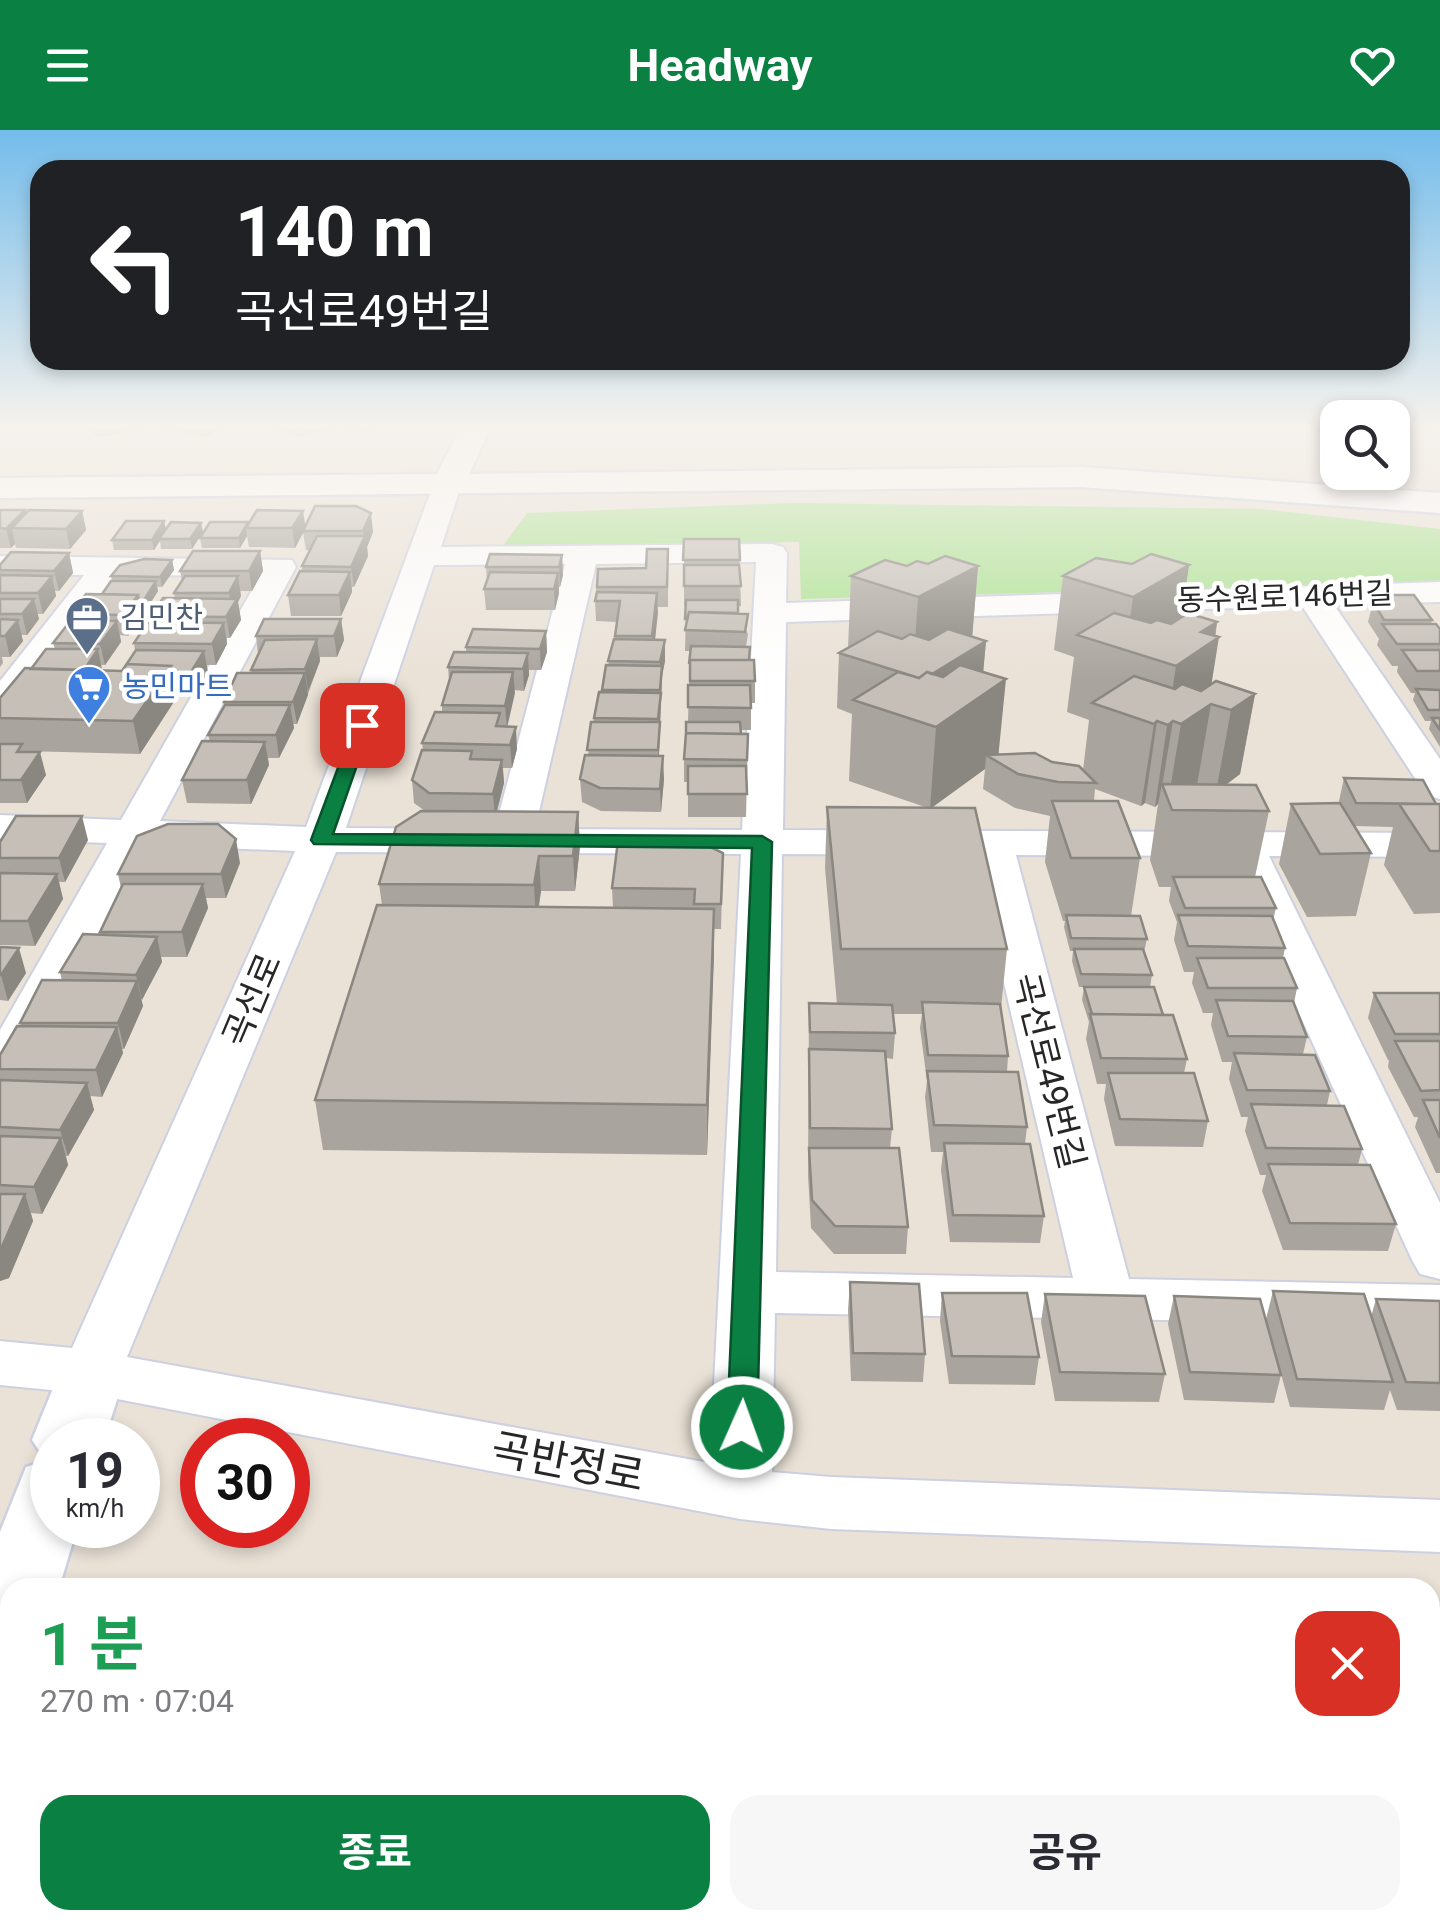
<!DOCTYPE html>
<html lang="ko">
<head>
<meta charset="utf-8">
<style>
  :root { --surface:#fff; --page:#f7f7f7; --text:#2b2b33; --muted:#7c7c81; --accent:#0b8043 }
  body { margin:0; font-family:Roboto,"Noto Sans KR",sans-serif; background:var(--page); color:var(--text); height:100vh; display:flex; flex-direction:column; font-size:38px; white-space:nowrap }
  * { box-sizing:border-box; margin:0 }
  p { font-size:32px; color:var(--muted) }
  .icon { flex:none; width:55px; height:55px; fill:none; stroke:currentColor; stroke-width:2; stroke-linecap:round; stroke-linejoin:round }
  .map { position:relative; flex:1; overflow:hidden }
  .drawer { position:absolute; left:0px; top:1448px; width:1440px; height:352px; display:flex; flex-direction:column; background:var(--surface); border-radius:30px 30px 0 0; box-shadow:0 5px 15px #0003 }
  .drawer>* { flex:none }
  .guide { position:absolute; left:30px; top:30px; width:1380px; height:210px; border-radius:30px; box-shadow:0 5px 15px #0003; background:#202124; color:#fff; overflow:hidden }
  .tools { position:absolute; left:1320px; top:270px; display:grid; gap:20px }
  .tools a { display:grid; place-items:center; width:90px; height:90px; border-radius:20px; background:var(--surface); box-shadow:0 5px 15px #0003; font-size:50px }
  .speed { position:absolute; left:30px; top:1288px; display:flex; gap:20px; font-size:50px; font-weight:700; text-align:center }
  .speed>* { display:grid; place-content:center; width:130px; height:130px; border-radius:50%; background:var(--surface); box-shadow:0 5px 15px #0003; line-height:1 }
  .speed small { font-size:25px; font-weight:400 }
  .speed .limit { border:15px solid #d22; background:#fff; color:#111 }
  .pin { position:absolute; display:grid; place-items:center; width:85px; height:85px; color:#fff; margin:-42px; border-radius:20px; box-shadow:0 5px 15px #0006 }
  .me { position:absolute; width:110px; margin:-55px; rotate:2deg; stroke-linejoin:round; filter:drop-shadow(0 0 8px #0008) }
  .turn { display:flex; align-items:center; gap:35px; height:210px; padding:0 40px; font-size:45px }
  .turn .icon { width:130px; height:130px; stroke-width:2.5 }
  .turn b { display:block; font-size:70px; line-height:85px }
  .round { display:grid; place-items:center; flex:none; width:105px; height:105px; border-radius:30px; background:var(--page) }
  .headline { display:flex; align-items:center; justify-content:space-between; height:170px; padding:0 40px }
  h1 { font-size:60px; font-weight:700; line-height:75px; color:#1e9e55 }
  .primary-button { display:flex; gap:20px; margin-top:auto; padding:20px 40px }
  .primary-button a { flex:1; height:115px; border-radius:30px; background:var(--accent); color:#fff; font-size:40px; font-weight:700; line-height:115px; text-align:center }
  .primary-button a+a { background:var(--page); color:var(--text) }
  header { display:flex; justify-content:space-between; align-items:center; height:130px; padding:0 40px; background:var(--accent); color:#fff; font-size:45px; font-weight:700 }
  .map>svg:first-child { display:block }
</style>
</head>
<body>
<header><svg class="icon" aria-label="menu" viewBox="0 0 24 24"><path d="M4 6h16M4 12h16M4 18h16"/></svg>Headway<svg class="icon" aria-label="heart" viewBox="0 0 24 24"><path d="M12 20l-8-8c-3-5 5-10 8-4 3-6 11-1 8 4z"/></svg></header>
<div class="map">
<svg width="1440" height="1799" viewBox="0 0 1440 1799">
  <rect width="100%" height="100%" fill="#eae2d7"/>
  <path fill="#abe391" d="M794,373L1261,379L1440,399V452L801,469L799,412L502,417L527,383Z"/>
  <g fill="none" stroke-linecap="round" stroke-linejoin="round">
    <defs>
      <path id="street" d="M448,345L462,353L441,417L772,414L783,417L787,423L786,473L1440,452V472L1334,475L1440,629V669L1426,665L1302,476L786,492L783,700L1440,703V727L1269,726L1440,1073V1149L1420,1144L1412,1130L1227,726L1016,725L1129,1149L1440,1155V1195L775,1183L772,1342L831,1347L1440,1370V1422L831,1399L740,1389L91,1264L0,1255V1211L72,1218L295,721L147,715L25,943L17,954L0,958V900L107,713L0,709V685L121,690L260,446L117,445L13,583L0,586V551L84,445L0,444V426L292,430L296,437L160,691L306,697L434,353ZM756,432L742,700L535,699L596,434ZM565,434L495,699L346,698L434,435ZM336,722L741,724L710,1333L127,1227ZM782,724L974,725L1073,1148L776,1142Z"/>
      <path id="secondary" d="M461,297H491L469,344L1081,337L1440,363V383L1081,357L0,368V348L437,344Z
        M91,1216L115,1224L126,1242L104,1310H52V1395H78L59,1458H10V1548L0,1552V1402L26,1337L46,1331L32,1310L67,1224Z"/>
    </defs>
    <use href="#street" stroke="#ccd0e1" stroke-width="4"/>
    <use href="#secondary" stroke="#ccd0e1" stroke-width="5"/>
    <use href="#street" fill="#fff" fill-rule="evenodd"/>
    <use href="#secondary" fill="#fff" fill-rule="evenodd"/>
  </g>
  <path fill="#a9a49d" d="M85,297H224L205,307L150,297L97,307Z
    M273,297H379L365,302L341,297L298,307Z
    M1305,297H1338V309H1335Z
    M1392,297H1427L1426,300Z
    M0,380H25L26,384L82,381L86,400L70,419L16,418L15,414L11,418H0Z
    M164,391L166,399L203,402L192,419H161L160,411L154,420H114L112,410Z
    M248,394L373,402L367,417L368,426L354,457H352V462L341,486H291L288,465L302,441V436L310,420H306L303,403L295,418L249,417L247,406L240,418H202L200,408Z
    M684,409H739L741,476H738V483L748,504L746,517L755,551V573H751V600H741V604H748L746,687H688V652H684V629L688,592L690,521H685L686,476H684Z
    M668,419V477H657L655,510H665V531L662,546L660,599L659,626L664,649L661,682L601,681L582,672L580,649L588,625L594,588L602,562L606,535H608L615,509L617,492L596,491L595,471L598,439L646,438Z
    M260,421L263,441L252,461H240L241,466L238,472L241,490L230,508H227V514L216,535H206L208,542L195,564H177V567L140,624L24,621L46,645L27,673H0V568L55,519L53,513L72,490L70,484L102,464L112,451L111,446L172,430L174,440L162,457H157L158,461L146,480H141L142,485L128,506L120,505L121,512L105,535H101L102,540L122,541L135,521L134,513L152,492L151,486L175,469L174,463L182,451L180,441Z
    M69,423L73,443L59,461H55L56,466L43,484H37L39,489L27,505H21L23,511L10,527H2L3,533L0,537V435Z
    M562,425L563,445L560,457H559V463L555,480H486L484,459L487,451L486,437Z
    M928,434L978,436L972,507L986,511L983,542L999,625L1052,632L1083,640L1089,590L1067,582L1074,527L1054,520L1063,446L1132,434L1189,435L1181,487L1217,492L1211,554L1255,564L1240,644L1226,655L1269,681L1255,747L1276,778L1273,790L1285,818L1283,828L1297,858L1294,873L1307,907L1303,924L1330,961L1327,975L1362,1019L1358,1035L1396,1094L1388,1121L1283,1120L1262,1061L1266,1045H1260L1245,1001L1248,987H1241L1229,949L1232,932H1222L1211,895L1213,883H1203L1192,853L1194,842H1184L1174,810L1177,792L1169,771L1171,757H1159L1150,730L1158,674L1155,677L1145,673L1141,676L1095,659L1094,671L1140,728L1131,786L1147,809L1144,822L1152,845L1150,857L1187,929L1184,943L1208,991L1203,1017L1115,1016L1104,969L1106,954H1097L1086,909L1089,892L1082,870L1084,857H1102H1079L1072,831L1073,821H1070L1064,797L1065,791H1063L1045,732L1050,686L1015,678L983,659L985,639L932,677L1007,819L1001,878L1008,926L1007,942L1027,997L1025,1014L1044,1086L1040,1113L950,1112L941,1040L943,1022H931L925,967L927,951L920,898L922,884H893L895,903L893,929L886,928L892,999L890,1018L908,1097L906,1124H834L811,1098L808,1045L809,873L837,874L825,738L827,677H925L849,651L852,584L837,578L839,523L848,518L851,446L907,436Z
    M1373,472L1432,490L1431,494L1440,499V617L1429,599L1431,591H1425L1413,570L1415,563H1411L1397,542L1398,536H1392L1377,515L1379,509L1368,492Z
    M341,489L344,510L337,527H320V531L297,594H293L294,598L279,628H268L269,635L251,674L187,673L182,650L210,611L208,605L224,576V572L252,543L251,540L258,524L256,506Z
    M546,501L547,522L541,540H529V545L524,561L514,560L507,597L517,619L512,638H503L504,653L497,682H578L580,716L575,761H541L539,777L613,778L612,758L723,723L721,799H714L707,1025L323,1020L315,970L382,775L379,754L425,681L414,673L412,650L423,620L422,613L442,582V575L449,550L448,537L466,522V517Z
    M1344,648L1440,674V783L1414,784L1384,735L1393,697L1354,696L1371,723L1356,786L1307,787L1279,734L1291,674H1340L1339,671Z
    M88,710L65,752H59L63,769L35,816L0,815V712Z
    M240,733L226,768H206L208,778L187,827H161L162,832L141,870L143,876L124,919H122L123,923L102,967L90,966L94,980L68,1026H66L68,1035L42,1084L31,1083L33,1091L9,1148L0,1151V925L21,896L20,893L62,851L60,842L101,805L100,802L121,758L118,744Z
    M0,817L26,843L8,871L0,870Z
    M1374,863H1440V1043H1436L1415,997L1418,987H1414L1388,937L1389,930H1388L1368,888Z
    M850,1152L925,1224L923,1252L851,1251L848,1180Z
    M1273,1161L1371,1187L1376,1169L1440,1171V1281L1397,1280L1390,1260L1384,1280L1290,1277L1266,1189Z
    M942,1163L1039,1227L1035,1255L949,1254L940,1191Z
    M1045,1164L1165,1244L1159,1272L1055,1271L1041,1192Z
    M1174,1166L1281,1245L1274,1273L1184,1270L1168,1194Z
    M1440,1539V1728L1430,1713V1542Z
    M851,1790H1035L1039,1799H855Z"/>
  <path fill="#8a8680" d="M95,297H150L97,307Z
    M203,297H224L205,307Z
    M296,297H341L298,307Z
    M365,297H379L365,302Z
    M25,380L29,399L12,398L15,414L11,418L6,399Z
    M82,381L86,400L70,419L66,399Z
    M303,381L306,400L303,401V403L295,418L292,398Z
    M371,383L373,402L367,417L368,426L354,457L351,437L364,409L363,401Z
    M164,391L166,401L154,420L152,410Z
    M248,392L246,398L247,406L240,418L239,408Z
    M201,393L203,402L192,419L190,409Z
    M260,421L263,441L252,461L249,441Z
    M69,423L73,443L59,461L54,441Z
    M562,425L563,445L560,457L559,437Z
    M172,430L174,440L162,457L160,447Z
    M1189,435L1178,508L1126,520L1133,467Z
    M978,436L972,509L913,543L918,467Z
    M350,442L352,462L341,486L339,465Z
    M558,443L559,463L555,480L554,459Z
    M52,446L56,466L43,484L38,463Z
    M238,446L241,466L238,472L241,490L230,508L226,487L232,478L229,463Z
    M156,451L158,461L146,480L144,470Z
    M657,463L658,483L653,528L652,506Z
    M138,465L142,485L128,506L123,485Z
    M34,469L39,489L27,505L22,484Z
    M341,489L344,510L337,527L334,506Z
    M18,490L23,511L10,527L5,506Z
    M117,491L121,512L105,535L100,514Z
    M1217,492L1214,511L1219,507L1208,576L1211,574L1197,655L1168,671L1181,594L1173,591L1162,656V654L1158,674L1155,677L1176,536L1201,502Z
    M224,493L227,514L216,535L212,514Z
    M546,501L547,522L541,540L540,519Z
    M317,509L320,531L308,561L305,539Z
    M665,510V531L662,546L658,643V589L661,552L660,554V532Z
    M986,511L981,566L922,550Z
    M98,519L102,540L81,543Z
    M204,521L208,542L195,564L191,542Z
    M528,523L529,545L524,561L523,539Z
    M171,536L177,567L140,624L133,591Z
    M513,542L515,563L507,598L505,576Z
    M305,543L308,565L297,594L293,572Z
    M1006,549L998,629L986,625L985,639L930,679L936,597Z
    M1255,564L1240,644L1216,662L1231,580Z
    M290,575L294,598L279,628L276,605Z
    M1157,591L1145,673L1141,676L1154,594Z
    M516,597L517,619L512,638L510,615Z
    M265,612L269,635L251,674L247,650Z
    M40,622L46,645L27,673L21,650Z
    M663,626L664,649L661,682L660,659Z
    M502,630L504,653L495,688L493,664Z
    M578,682L580,716L575,761L573,726Z
    M82,686L88,710L65,752L59,728Z
    M236,709L240,733L226,768L221,744Z
    M539,726L541,761L536,790L534,755Z
    M57,744L63,769L35,816L28,791Z
    M203,754L208,778L187,827L182,802Z
    M714,779V826L707,1025V975Z
    M157,807L162,832L142,870L136,845Z
    M19,818L26,843L8,871L1,845Z
    M137,851L143,876L124,919L118,893Z
    M117,897L123,923L102,967L96,940Z
    M87,953L94,980L68,1026L60,1000Z
    M61,1008L68,1035L42,1084L34,1057Z
    M25,1064L33,1091L9,1148L0,1151V1121Z"/>
  <path fill="#c5bfb7" stroke="#8a8680" stroke-width="2.5" d="M315,376H356L371,383L363,401H303Z
    M0,380H25L6,399L0,398Z
    M29,380L82,381L66,399L12,398Z
    M257,380L303,381L292,398H246Z
    M126,391H164L152,410H112Z
    M171,392L201,393L190,409H159Z
    M210,392H248L239,408H200Z
    M317,406H365L351,437L302,436Z
    M684,409H739L740,430H683Z
    M647,419H668L667,457H597L598,439L646,438Z
    M193,421H260L249,441H180Z
    M11,422L69,423L54,441L0,440V435Z
    M490,424L562,425L559,437H486Z
    M1151,424L1189,435L1133,467L1063,446L1096,428L1132,434Z
    M945,426L978,436L918,467L851,446L885,430L907,436L917,431L928,434Z
    M144,429L172,430L160,447L111,446L120,435Z
    M684,435H739L741,456H684Z
    M300,441L350,442L339,465H288Z
    M490,442L558,443L554,459H484Z
    M0,445L52,446L38,463H0Z
    M185,446H238L229,463H174Z
    M111,451H156L144,470H139L138,465L102,464Z
    M597,462L657,463L652,506H615L620,471H595Z
    M86,464L138,465L123,485L70,484Z
    M1391,465H1414L1432,490H1384L1373,472Z
    M163,468L237,469L226,487L151,486Z
    M0,469H34L22,484H0Z
    M686,470H738V483L689,482L687,489H685Z
    M689,482L748,484L745,502L685,500Z
    M1114,483L1151,493L1157,490L1171,494L1188,483L1217,492L1201,502L1219,507L1176,536L1077,505Z
    M0,489L18,490L5,506H0Z
    M264,489H341L334,506H256Z
    M71,490L117,491L100,514L53,513Z
    M148,492L224,493L212,514L134,513Z
    M1382,494H1436L1440,499V514H1397Z
    M473,499L546,501L540,519L466,517Z
    M948,499L986,511L932,544L927,542L919,548L839,523L878,501L902,509L910,504L929,510Z
    M317,509L305,539L251,540L265,510Z
    M614,509L665,510L660,532L608,531Z
    M691,516L750,517L749,530H690L689,534Z
    M46,519H98L84,540L31,539Z
    M136,520L204,521L191,542H173L171,536L127,534L122,541Z
    M1402,520H1440V541H1417Z
    M454,522L528,523L523,539L448,537Z
    M690,530H754L755,551H690Z
    M127,534L171,536L133,591L0,588V568L25,538L122,541Z
    M606,535L662,536L660,560H602Z
    M960,535L1006,549L936,597L853,570L898,542L919,548L927,542L943,547Z
    M452,542H513L505,576L442,575Z
    M237,543H305L293,572H224Z
    M1134,546L1175,559L1182,554L1201,561L1216,551L1255,564L1231,580L1211,574L1181,594L1173,591L1168,595L1157,591L1154,594L1092,573Z
    M688,555H750L751,578L688,577Z
    M1416,559L1440,560V580H1428Z
    M599,562L661,563L658,589L594,588Z
    M225,575H290L276,605H208Z
    M435,582L500,583L496,596L516,597L510,615L422,613Z
    M1432,588H1440V600Z
    M591,592H660L658,620H587Z
    M686,592H740L741,604L686,603Z
    M686,603L748,604L747,630L684,629Z
    M202,611L265,612L247,650H182Z
    M0,614H22L17,622H40L21,650H0Z
    M422,620L472,621L470,629L502,630L493,664L429,663L412,650Z
    M1035,623L1052,632L1079,636L1096,653L1058,652L1018,644L986,625Z
    M585,625L663,626L660,659L600,658L580,649Z
    M688,636H746L747,664H688Z
    M1344,648L1423,650L1436,674L1356,673Z
    M1162,654L1256,655L1269,681L1172,680Z
    M1052,671H1118L1140,728H1071Z
    M1340,673L1371,723L1320,724L1291,674Z
    M1399,674H1440V721H1430Z
    M827,677L975,678L1007,819H841Z
    M421,681L578,682L573,726H539L534,755L379,754L396,697Z
    M16,686H82L59,728H0V712Z
    M168,694H218L236,709L221,744H118L137,706Z
    M618,711L700,712L723,723L721,774H694L695,759L612,758Z
    M0,743L57,744L28,791H0Z
    M1173,747H1261L1276,778H1185Z
    M123,754H203L182,802H100Z
    M377,775L714,779L707,975L315,970Z
    M1066,785L1140,786L1147,809L1071,808Z
    M1178,785L1272,786L1285,818L1188,816Z
    M83,804L157,807L136,845L60,842Z
    M0,817L19,818L1,845H0Z
    M1074,819H1143L1152,845L1081,844Z
    M1197,828H1284L1297,858H1208Z
    M42,850L137,851L118,893H20Z
    M1084,857H1154L1163,885L1092,884Z
    M1374,863H1440V904H1395Z
    M1216,870L1293,871L1307,907L1228,906Z
    M922,872L1000,874L1008,926L928,925Z
    M809,873L892,875L895,903L810,902Z
    M1090,884L1173,885L1187,929L1101,928Z
    M17,896L117,897L96,940L0,939V925Z
    M1395,911H1440V960L1421,961Z
    M809,919L885,921L892,999L810,998Z
    M1234,923L1315,925L1330,961L1247,960Z
    M927,941L1018,942L1027,997L934,995Z
    M1108,943H1194L1208,991L1120,989Z
    M0,950L87,953L60,1000L0,997Z
    M1423,970H1440V1008Z
    M1251,974L1344,976L1362,1019L1266,1018Z
    M0,1006L61,1008L34,1057L0,1055Z
    M944,1013L1030,1014L1044,1086L953,1085Z
    M809,1018H899L908,1097L835,1096L812,1070Z
    M1268,1034L1370,1035L1396,1094L1290,1093Z
    M0,1064H25L0,1121Z
    M850,1152L919,1154L925,1224L853,1223Z
    M1273,1161L1364,1164L1393,1252L1297,1249Z
    M942,1163H1027L1039,1227L952,1226Z
    M1045,1164L1145,1166L1165,1244L1060,1242Z
    M1174,1166L1260,1169L1281,1245L1190,1242Z
    M1376,1169L1440,1171V1253L1406,1252Z
    M394,1453L395,1458H375Z
    M1440,1539V1612L1430,1597V1542Z
    M885,1790H1035L1039,1799H889Z"/>
  <linearGradient id="sky" x2="0" y2="1"><stop stop-color="#74bceb"/><stop offset="0.54" stop-color="#f6f2ed"/><stop offset="1" stop-color="#f6f2ed" stop-opacity="0"/></linearGradient>
  <rect width="1440" height="549" fill="url(#sky)"/>
  <path fill="#0b8043" stroke="#07532c" stroke-width="2.5" d="M362,590L371,595L333,704L762,706L772,712L757,1297L753,1305L742,1308L732,1305L727,1297L752,718L314,714L311,710L354,595Z"/>
  <defs>
    <symbol id="office-pin" viewBox="-11 -11 22 30"><path d="M0 17L-7.5 6A9.5 9.5 0 1 1 7.5 6Z" fill="#5c6f8a" stroke="#fff"/><path d="M-6-3h4V-5.5h4V-3h4V5H-6ZM-1-4.5V-3h2v-1.5ZM-6 0V1H6V0Z" fill="#fff"/></symbol>
    <symbol id="supermarket-pin" viewBox="-11 -11 22 30"><path d="M0 17L-7.5 6A9.5 9.5 0 1 1 7.5 6Z" fill="#3f7fe0" stroke="#fff"/><path d="M-6-5.5h2.5l.6 2H6L4.5 2H-2.5L-4.4-4H-6ZM-1.5 3.2a1.3 1.3 0 1 0 .1 0ZM3 3.2a1.3 1.3 0 1 0 .1 0Z" fill="#fff"/></symbol>
  </defs>
  <g fill-rule="evenodd">
    <use href="#office-pin" x="62" y="463" width="50" height="68"/>
    <use href="#supermarket-pin" x="64" y="532" width="50" height="68"/>
  </g>
  <g text-anchor="middle" stroke-width="9" stroke-linejoin="round" paint-order="stroke">
    <g font-size="30" fill="#272727" stroke="#fff">
      <text transform="translate(1285 467) rotate(-2)" y="10">동수원로146번길</text>
    </g>
    <g font-size="30" fill="#4e5e75" stroke="#fff" text-anchor="start">
      <text x="120" y="498">김민찬</text>
    </g>
    <g font-size="30" fill="#366cbe" stroke="#fff" text-anchor="start">
      <text x="122" y="567">농민마트</text>
    </g>
    <g font-size="35" fill="#272727" stroke="#fff">
      <text transform="translate(252 870) rotate(-67)" y="12">곡선로</text>
      <text transform="translate(1049 941) rotate(76)" y="12">곡선로49번길</text>
    </g>
    <g font-size="42" fill="#272727" stroke="#fff">
      <text transform="translate(568 1332) rotate(11)" y="15">곡반정로</text>
    </g>
  </g>
</svg>
<div class="tools">
<a><svg class="icon" aria-label="search" viewBox="0 0 24 24"><circle cx="10" cy="10" r="6"/><path d="M15 15l6 6"/></svg></a>
</div>
<div class="speed"><div>19<small>km/h</small></div><div class="limit">30</div></div>
<div class="pin" style="left:362px;top:595px;background:#d93025"><svg class="icon" aria-label="arrive" viewBox="0 0 24 24"><path d="M6 21V4h12l-3 4 3 4H6"/></svg></div>
<svg class="me" style="left:742px;top:1297px" viewBox="-20 -20 40 40"><circle r="17" fill="#0b8043" stroke="#fff" stroke-width="3"/><path d="M0-11L8 9 0 5-8 9z" fill="#fff"/></svg>
<div class="guide">
<div class="turn"><svg class="icon" aria-label="left" viewBox="0 0 24 24"><path d="M17 20v-9H6M10 6l-5 5 5 5"/></svg><div><b>140 m</b>곡선로49번길</div></div>
</div>
<section class="drawer">
<div class="headline"><div><h1>1 분</h1><p>270 m · 07:04</p></div><a class="round" style="background:#d93025;color:#fff"><svg class="icon" aria-label="close" viewBox="0 0 24 24"><path d="M6 6l12 12M18 6L6 18"/></svg></a></div>
<div class="primary-button"><a>종료</a><a>공유</a></div>
</section>
</div>
</body>
</html>
